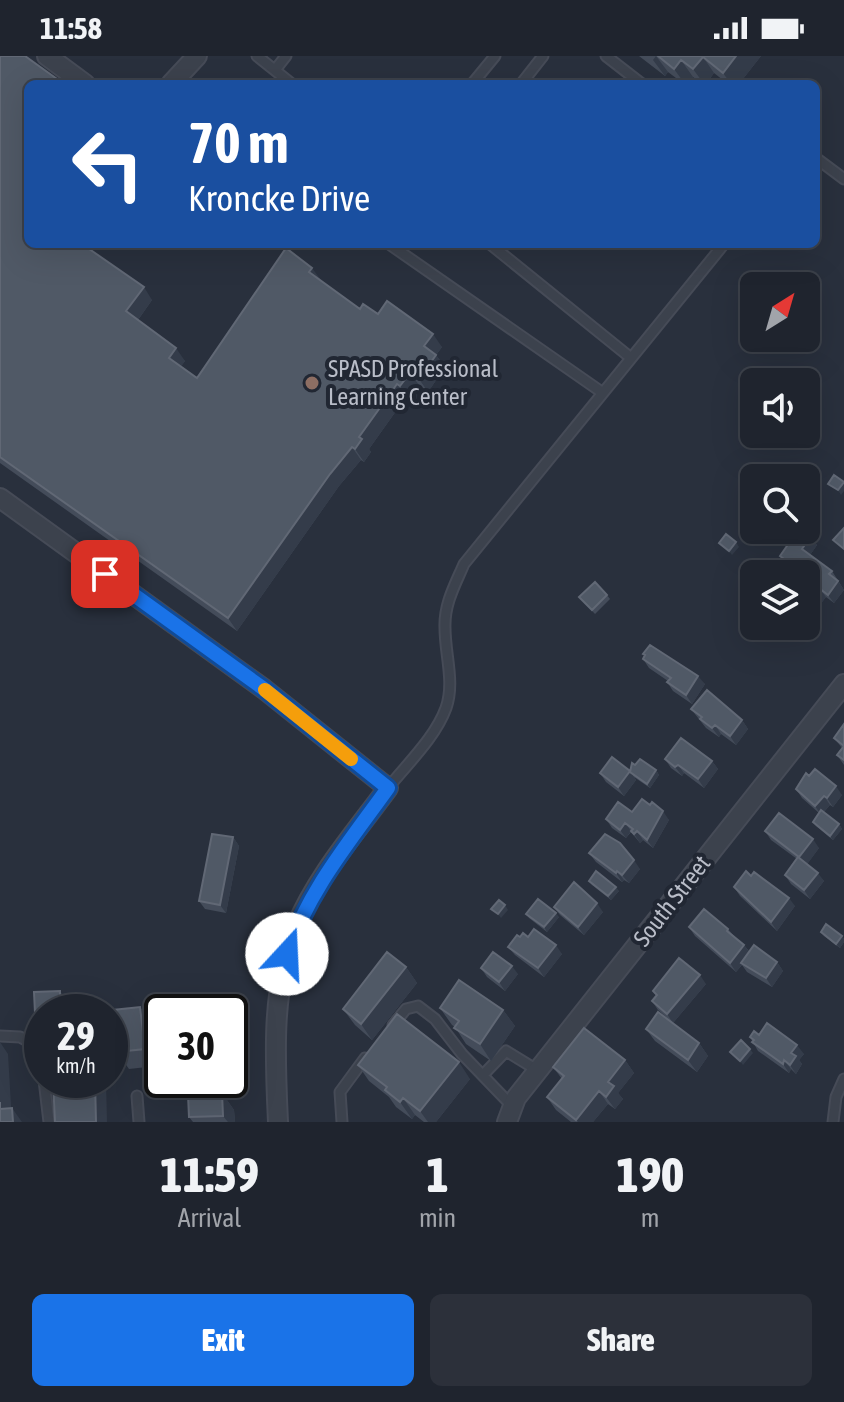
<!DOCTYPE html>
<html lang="en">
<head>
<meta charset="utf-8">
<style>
  :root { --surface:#1f242e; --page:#2c303a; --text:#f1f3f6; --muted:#a1a4aa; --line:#3c414a; --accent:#1a73e8 }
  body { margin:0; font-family:"Asap Condensed",sans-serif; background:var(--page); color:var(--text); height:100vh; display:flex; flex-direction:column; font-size:30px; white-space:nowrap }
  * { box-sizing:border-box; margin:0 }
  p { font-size:26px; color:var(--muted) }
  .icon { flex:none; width:44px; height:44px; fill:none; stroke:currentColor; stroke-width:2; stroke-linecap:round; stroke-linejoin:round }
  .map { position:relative; height:1066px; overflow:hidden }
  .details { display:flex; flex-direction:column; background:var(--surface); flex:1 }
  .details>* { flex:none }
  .hud { position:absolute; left:24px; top:24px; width:796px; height:168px; border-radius:12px; box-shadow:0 8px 32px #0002,0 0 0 2px var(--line); background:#1a4fa0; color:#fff; overflow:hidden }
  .needle { width:52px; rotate:37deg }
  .tools { position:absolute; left:740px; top:216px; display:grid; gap:16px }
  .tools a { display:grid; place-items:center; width:80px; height:80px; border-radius:12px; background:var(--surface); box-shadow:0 8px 32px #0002,0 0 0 2px var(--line); font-size:40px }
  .speed { position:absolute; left:24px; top:938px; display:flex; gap:16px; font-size:40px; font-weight:700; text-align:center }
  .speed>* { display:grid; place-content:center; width:104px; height:104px; border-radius:50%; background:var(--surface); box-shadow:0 8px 32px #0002,0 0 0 2px var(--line); line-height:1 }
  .speed small { font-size:20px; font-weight:400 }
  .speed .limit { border:4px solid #111; border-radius:12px; background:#fff; color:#111 }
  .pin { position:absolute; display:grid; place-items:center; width:68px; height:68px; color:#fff; margin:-34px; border-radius:16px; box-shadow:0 4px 12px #0006 }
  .me { position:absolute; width:88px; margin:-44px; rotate:20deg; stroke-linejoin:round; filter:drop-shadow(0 0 6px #0008) }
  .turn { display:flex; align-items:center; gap:28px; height:168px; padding:0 32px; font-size:36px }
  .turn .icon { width:104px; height:104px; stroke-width:2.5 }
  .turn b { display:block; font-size:56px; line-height:68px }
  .eta { display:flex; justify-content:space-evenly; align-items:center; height:136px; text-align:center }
  .eta b { font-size:48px; font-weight:800; line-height:56px }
  .cta { display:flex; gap:16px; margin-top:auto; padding:16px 32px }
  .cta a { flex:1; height:92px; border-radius:12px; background:var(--accent); color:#fff; font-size:32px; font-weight:800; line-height:92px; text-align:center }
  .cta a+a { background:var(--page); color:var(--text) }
  .status { display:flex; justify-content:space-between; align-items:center; height:56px; padding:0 40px; background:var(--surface); direction:ltr }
  .status svg { height:22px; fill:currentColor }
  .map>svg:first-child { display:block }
</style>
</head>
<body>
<div class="status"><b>11:58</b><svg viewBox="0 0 49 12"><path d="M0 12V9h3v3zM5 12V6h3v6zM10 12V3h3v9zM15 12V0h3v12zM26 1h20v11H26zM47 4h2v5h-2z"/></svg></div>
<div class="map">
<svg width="844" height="1066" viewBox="0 0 844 1066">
  <rect width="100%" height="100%" fill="#29303d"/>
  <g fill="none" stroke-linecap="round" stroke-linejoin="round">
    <defs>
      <path id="lane" d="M257,0L292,28
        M606,0L642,28
        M275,14L286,0
        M472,28L495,0
        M521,28L543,0
        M816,102L844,123
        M389,188L603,337
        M490,188L631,302
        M388,732C407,708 435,682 446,652C455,626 445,599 445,572C444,548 455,529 464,508L724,188
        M393,969L406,953L418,950L435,963L462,998L512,1050
        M0,980L20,981L39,991L42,1010
        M483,1019L506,995L537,1014
        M44,1024L49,1066
        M137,1040L139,1066
        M342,1066L340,1036L365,1002
        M833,1066L836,1041L844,1023"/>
      <path id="street" d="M47,0L85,28
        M171,28L197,0
        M0,442L264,633L388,732C356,776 317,820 296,871C271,932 275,1002 278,1066
        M507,1066L516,1042L844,628"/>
    </defs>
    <use href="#lane" stroke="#464b57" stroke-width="13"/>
    <use href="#street" stroke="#464b57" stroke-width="22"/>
    <use href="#lane" stroke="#3c424d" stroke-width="9"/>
    <use href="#street" stroke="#3c424d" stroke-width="18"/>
  </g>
  <path fill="#444c5a" d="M0,0L28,188L152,244L138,264L185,305L181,310L197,322L321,225L360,253L378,258L442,291L436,299L445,311L428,336L419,329L409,343L406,341L369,393L371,396L364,406L361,404L339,430L237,575L0,407Z
    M639,0H761L739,28H728L714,17L706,28H702L693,21L687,28H684L668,16L665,20Z
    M770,474H803L817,489L810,499L832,515L844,534L834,547L826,541L822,546L806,534V518H794L793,516L794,515L786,509L780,500L787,490L774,480Z
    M607,539L610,543L595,558L579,541Z
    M643,598L705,628L692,648L673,635L667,626L668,625L649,612L643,603L645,600Z
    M691,653L742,664L748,673L736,689L721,678L719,681L706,672Z
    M844,668V709L837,699L842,692L834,682Z
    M665,703L712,705L718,713L704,732L684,717L682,720L671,712Z
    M635,709L656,714L659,719L650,732L634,721L636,724L624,740L606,726L600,717L630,715Z
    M809,720L842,739L833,751L830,749L824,756L839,768L842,773L833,784L816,770L813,766L819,757L802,742L796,733Z
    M650,749L669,764L653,792L643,784L640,787L631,776L626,782L612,772L606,763L632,756Z
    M765,775L819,792L807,808L824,825L810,843L791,828L785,819L797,803L771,784Z
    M233,781L239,790L226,857L205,853L199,845Z
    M589,797L640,813L629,827L624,824L622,826L596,806Z
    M589,825L619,835L611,844L592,829Z
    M734,831L795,850L777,875L740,840Z
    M554,851L603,856L584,879L560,859Z
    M526,858L559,861L547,876L529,862Z
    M689,871L728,873L734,880L744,889L749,895L777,906L783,915L772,931L747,916L742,909L736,916L695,880Z
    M821,876L842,880L844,883V886L840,892L824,880Z
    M520,881H528L562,898L544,921L515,899L508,891Z
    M406,911L417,927L372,984L355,969L343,953Z
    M481,912L518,918L505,935L487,921Z
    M706,928L673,967L658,954L652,945L656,940L653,935Z
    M60,935L71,952L42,956V968L35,957Z
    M140,951L151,968L162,959V1012L155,1002L156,1010L129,1013L117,996Z
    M440,952L503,954L515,970L491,1005L466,988L455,971L452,969Z
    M646,973L699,987L708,1000L697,1016L655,985Z
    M759,979L804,998L799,1004L802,1008L796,1018L791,1013L789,1017L758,995L750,981Z
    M625,1004L634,1017L618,1037L623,1043L615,1053L608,1048L593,1066H571L556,1054L547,1041L562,1023L553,1011Z
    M358,1009L470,1023L436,1066H424L415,1059L412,1063L396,1051L389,1041L369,1025Z
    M222,1037L234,1054L235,1066H193L189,1061Z"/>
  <path fill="#343c4a" d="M656,0L668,16L665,20L653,4Z
    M736,0H761L739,28H731L723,17Z
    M703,1L714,17L706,28H704L693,13Z
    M681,4L693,21L687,28H685L674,13Z
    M312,212L321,224L309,216Z
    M144,231L152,244L135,268L126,255Z
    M433,278L442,291L436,299L445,311L428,336L419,323L424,290Z
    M176,292L185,305L178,315L169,302Z
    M410,317L419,329L409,343L400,330Z
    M397,328L406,341L369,393L371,396L364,406L355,393L359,381Z
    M352,391L361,404L339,430L237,575L228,562L330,418Z
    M844,426V435L841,439L838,434Z
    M811,480L817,489L808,502L802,493Z
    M736,486L739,491L732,499L729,495Z
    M838,525L844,534L834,547L828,539Z
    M820,533L826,541L822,546L816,538Z
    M698,620L705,628L692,648L686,639Z
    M742,664L748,673L736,689L730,680Z
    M715,669L721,678L719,681L712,672Z
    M712,705L718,713L704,732L698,723Z
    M678,709L684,717L682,720L675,711Z
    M656,714L659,719L650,732L647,728Z
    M630,715L636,724L624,740L618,731Z
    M836,730L842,739L833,751L827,742Z
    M824,740L830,749L821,759L815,750Z
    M663,755L669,764L653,792L647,784Z
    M625,767L631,775L626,782L620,774Z
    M839,768L842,773L833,784L830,780Z
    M637,775L643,784L640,787L634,778Z
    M233,781L239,790L226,857L220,849Z
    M813,783L819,792L806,810L799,801Z
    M634,804L640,813L629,827L622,819Z
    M617,815L624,824L622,826L616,817Z
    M818,817L824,825L810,843L804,834Z
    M616,831L619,835L611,844L608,840Z
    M789,842L795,850L777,875L771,866Z
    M597,847L603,856L584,879L578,871Z
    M505,849L508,854L501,862L498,858Z
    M556,857L559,861L547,876L544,871Z
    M842,880L844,883V886L840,892L836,888Z
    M556,889L562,898L544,921L538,912Z
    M744,889L751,898L736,916L730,907Z
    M777,906L783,915L772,931L766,922Z
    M512,910L518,918L505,935L499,926Z
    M406,911L417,927L372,984L361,968Z
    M700,919L706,928L673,967L667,958Z
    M60,935L71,952L72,956H60Z
    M140,951L151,968L156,1010L145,993Z
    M503,954L515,970L491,1005L480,988Z
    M0,986L8,998L12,1066L0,1053Z
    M699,987L708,1000L697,1016L688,1004Z
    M797,989L804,998L799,1004L802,1008L796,1018L790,1009L791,997Z
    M750,993L753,997L743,1009L740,1005Z
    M625,1004L634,1017L618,1037L623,1043L615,1053L606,1041L608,1026Z
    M784,1004L791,1013L789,1017L783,1008Z
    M459,1006L470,1023L436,1066H428L420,1055Z
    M95,1024H106L107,1066H96Z
    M599,1035L608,1048L593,1066H578L576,1064Z
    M222,1037L234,1054L235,1066H228L223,1060Z
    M403,1042L415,1059L412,1063L400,1046Z
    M12,1052L22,1066H13Z"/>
  <path fill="#505966" stroke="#616875" stroke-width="2" d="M0,0H25L64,28H28V188H62L64,189L65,188H82L144,231L126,255L176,292L169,302L197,322L286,192L312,212L309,216L360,253L363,248L378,258L387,245L433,278L424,290L436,299L419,323L410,317L400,330L397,328L359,381L362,383L355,393L352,391L330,418L228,562L0,401Z
    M658,0H736L723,17L703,1L693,13L681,4L674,13Z
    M834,419L844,426L838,434L828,428Z
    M844,472V493L833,484Z
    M771,474H803L811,480L802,493L832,515L829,518L838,525L828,539L820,533L816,538L806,530V518H796L793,516L796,512L780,500L789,487Z
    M726,478L736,486L729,495L719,487Z
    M595,526L607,539L592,554L579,541Z
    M650,589L698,620L686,639L667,626L671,622L643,603L645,599L643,598Z
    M707,634L742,664L730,680L715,669L712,672L700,663L702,661L691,653Z
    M844,668V690L834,682Z
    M681,682L712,705L698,723L678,709L675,711L665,703Z
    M844,690V704L837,699Z
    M612,701L630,715L618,731L600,717Z
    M640,703L656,714L647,728L630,716L632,707L635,709Z
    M815,713L836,730L827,742L824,740L815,750L796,733L806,717L809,720Z
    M642,743L650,749L652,746L663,755L647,784L637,775L634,778L631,775L633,773L625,767L620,774L606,763L618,746L632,756Z
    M821,754L839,768L830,780L813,766Z
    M779,757L813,783L799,801L765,775Z
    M212,778L233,781L220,849L199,845Z
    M605,778L620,787L634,804L622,819L617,815L616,817L589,797Z
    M798,801L818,817L804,834L785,819Z
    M596,815L616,831L608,840L589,825Z
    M746,815L751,820L754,816L789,842L771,866L734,831Z
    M574,826L597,847L578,871L554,851Z
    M538,843L556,857L544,871L526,858Z
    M499,844L505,849L498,858L491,853Z
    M704,853L728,873L727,875L744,889L730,907L689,871Z
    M826,868L842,880L836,888L821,876Z
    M534,873L556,889L538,912L508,891L517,879L520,881L523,877L528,881Z
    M754,889L777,906L766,922L741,907Z
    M387,896L406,911L361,968L343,953Z
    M493,896L512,910L499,926L481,912Z
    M679,902L700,919L667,958L652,945L657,939L653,935Z
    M459,924L503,954L480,988L454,972L459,965L440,952Z
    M60,935V956L35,957L34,936Z
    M140,951L145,993L117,996L113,954Z
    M658,956L699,987L688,1004L646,973Z
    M397,958L459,1006L420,1055L403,1042L400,1046L385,1034L387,1031L358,1009Z
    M162,959V1000L155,1001L150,961Z
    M767,967L797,989L791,997L796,1000L790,1009L784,1004L783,1008L752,986L754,984L750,981L754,975L759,979Z
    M584,972L625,1004L608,1026L614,1030L606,1041L599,1035L576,1064L547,1041L564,1020L553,1011Z
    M741,984L750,993L740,1005L730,996Z
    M53,1024H95L96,1066H55Z
    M222,1037L223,1060L189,1061L188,1039Z
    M0,1046V1053L12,1052L13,1066H0Z"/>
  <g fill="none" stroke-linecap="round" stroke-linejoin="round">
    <defs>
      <path id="route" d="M105,518L264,633L388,732C350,785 308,835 287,898"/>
    </defs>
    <use href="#route" stroke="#114b97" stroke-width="20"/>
    <use href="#route" stroke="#1a73e8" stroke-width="14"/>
    <path stroke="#f59e0b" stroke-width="14" d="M265,634L351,703"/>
  </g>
  <circle fill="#8d6e63" stroke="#212733" stroke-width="3" cx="312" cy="327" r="8"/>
  <g text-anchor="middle" stroke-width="8" stroke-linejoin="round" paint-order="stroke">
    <g font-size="24" fill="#b9bdc8" stroke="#212733" text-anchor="start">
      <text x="328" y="321">SPASD Professional<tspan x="328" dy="28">Learning Center</tspan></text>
    </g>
    <g font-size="24" fill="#b9bdc8" stroke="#212733">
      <text transform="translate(672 845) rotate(-52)" y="8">South Street</text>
    </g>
  </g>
</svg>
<div class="tools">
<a><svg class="needle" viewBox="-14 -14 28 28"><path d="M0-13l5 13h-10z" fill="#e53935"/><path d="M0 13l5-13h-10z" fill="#a1a4aa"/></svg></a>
<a><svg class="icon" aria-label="sound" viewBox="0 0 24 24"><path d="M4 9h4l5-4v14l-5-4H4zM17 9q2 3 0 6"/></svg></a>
<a><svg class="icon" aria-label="search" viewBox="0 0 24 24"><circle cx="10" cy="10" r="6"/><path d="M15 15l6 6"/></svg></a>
<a><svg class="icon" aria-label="layers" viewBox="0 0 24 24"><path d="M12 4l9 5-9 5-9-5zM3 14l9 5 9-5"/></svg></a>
</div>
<div class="speed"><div>29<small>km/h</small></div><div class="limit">30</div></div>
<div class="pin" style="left:105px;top:518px;background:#d93025"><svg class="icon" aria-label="arrive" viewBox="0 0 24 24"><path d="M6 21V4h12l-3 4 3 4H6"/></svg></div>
<svg class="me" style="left:287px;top:898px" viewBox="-20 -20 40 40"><circle r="19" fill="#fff"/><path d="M0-13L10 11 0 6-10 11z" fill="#1a73e8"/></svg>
<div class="hud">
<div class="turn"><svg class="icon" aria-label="left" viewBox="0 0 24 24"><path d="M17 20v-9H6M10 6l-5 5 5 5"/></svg><div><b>70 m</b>Kroncke Drive</div></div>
</div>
</div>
<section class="details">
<div class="eta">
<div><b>11:59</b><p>Arrival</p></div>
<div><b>1</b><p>min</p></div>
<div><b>190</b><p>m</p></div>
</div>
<div class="cta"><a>Exit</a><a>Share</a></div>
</section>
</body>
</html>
